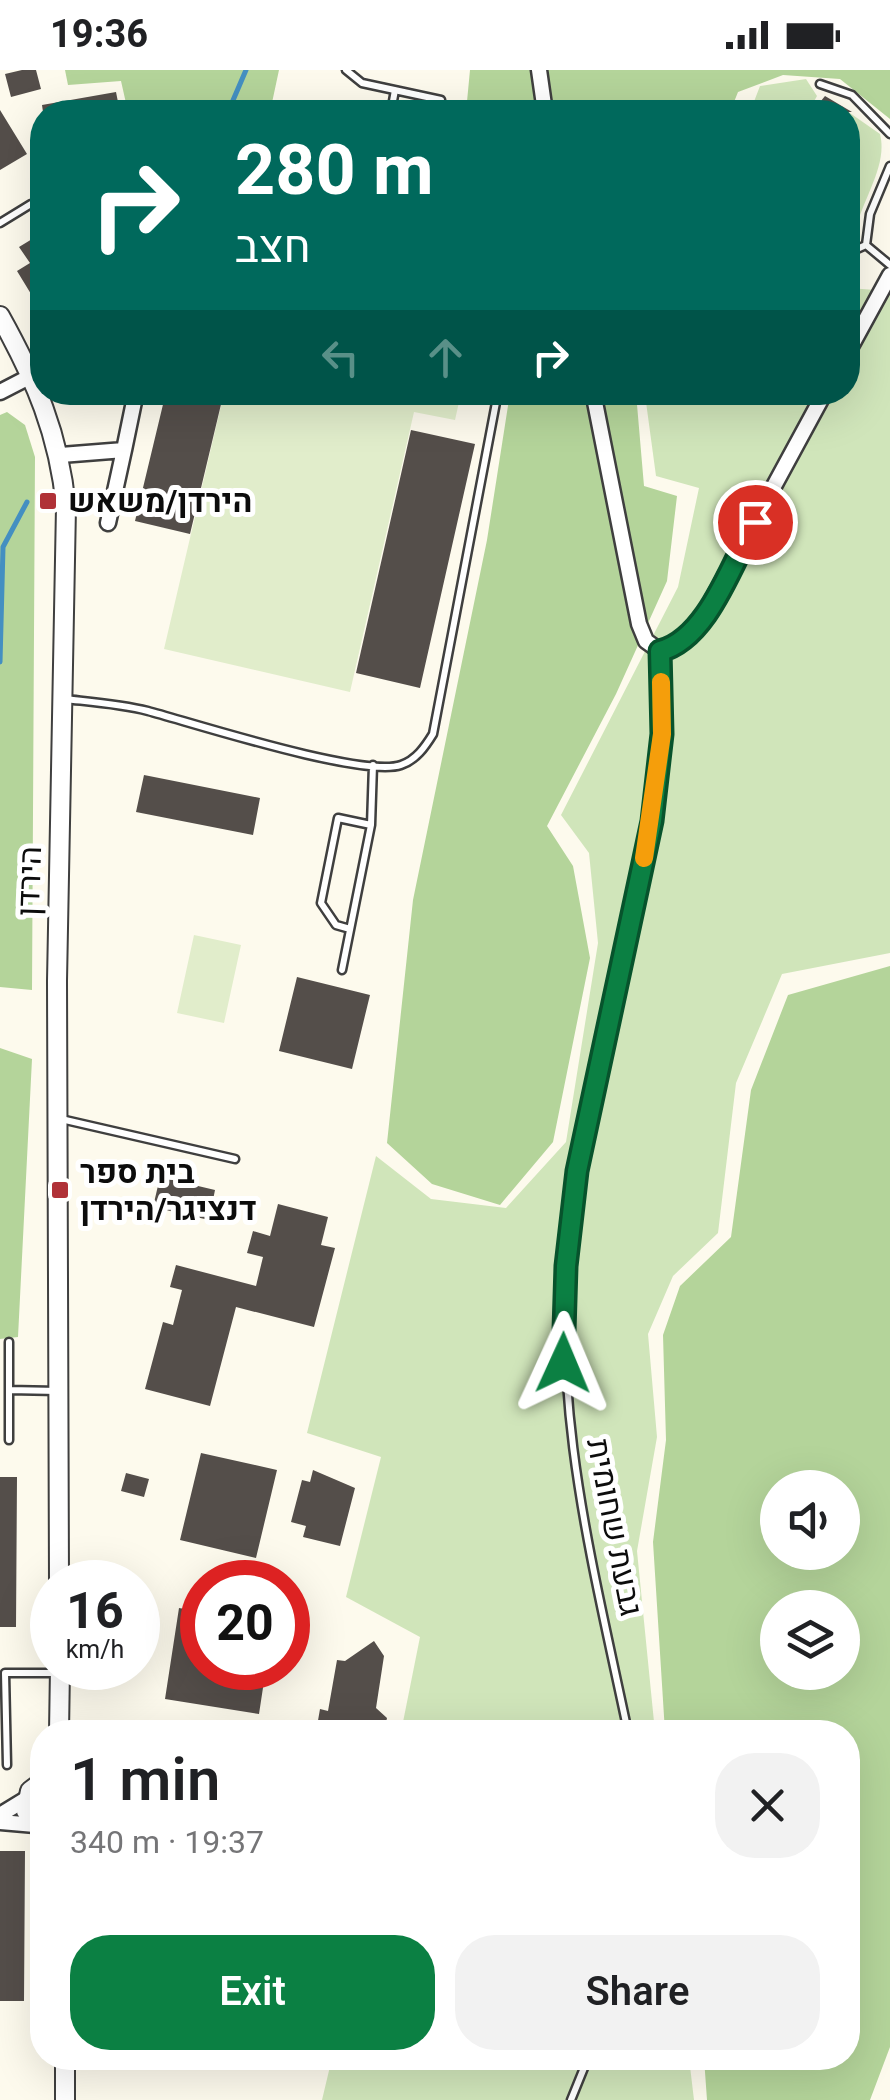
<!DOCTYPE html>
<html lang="en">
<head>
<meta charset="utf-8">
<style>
  :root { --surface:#fff; --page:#f2f2f2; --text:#202124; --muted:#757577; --accent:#0b8043 }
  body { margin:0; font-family:Georgia,Heebo,serif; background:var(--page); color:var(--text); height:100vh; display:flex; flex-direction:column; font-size:38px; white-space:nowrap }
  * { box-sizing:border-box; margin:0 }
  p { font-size:32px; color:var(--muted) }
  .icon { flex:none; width:55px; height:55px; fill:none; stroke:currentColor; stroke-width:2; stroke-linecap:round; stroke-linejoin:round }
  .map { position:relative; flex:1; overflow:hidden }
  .side { position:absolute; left:30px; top:1650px; width:830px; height:350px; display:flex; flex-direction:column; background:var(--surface); border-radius:40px; box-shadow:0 10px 40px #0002 }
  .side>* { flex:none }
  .hud { position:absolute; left:30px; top:30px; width:830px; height:305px; border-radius:40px; box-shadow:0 10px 40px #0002; background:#00695c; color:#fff; overflow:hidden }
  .tools { position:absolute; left:760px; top:1400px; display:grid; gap:20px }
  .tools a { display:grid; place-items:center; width:100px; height:100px; border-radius:50%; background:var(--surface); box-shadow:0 10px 40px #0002; font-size:50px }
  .speed { position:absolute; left:30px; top:1490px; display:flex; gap:20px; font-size:50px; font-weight:700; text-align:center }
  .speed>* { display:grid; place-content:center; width:130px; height:130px; border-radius:50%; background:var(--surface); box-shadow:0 10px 40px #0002; line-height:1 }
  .speed small { font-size:25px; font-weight:400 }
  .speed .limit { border:15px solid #d22; background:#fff; color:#111 }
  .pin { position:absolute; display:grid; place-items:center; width:85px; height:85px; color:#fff; margin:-42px; border:5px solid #fff; border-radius:50%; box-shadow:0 2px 10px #0007 }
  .me { position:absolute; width:110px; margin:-55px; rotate:1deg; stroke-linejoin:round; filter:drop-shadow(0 0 8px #0008) }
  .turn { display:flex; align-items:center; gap:35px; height:210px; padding:0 40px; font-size:45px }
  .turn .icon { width:130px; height:130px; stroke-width:2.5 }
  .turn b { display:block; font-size:70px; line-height:85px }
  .lanes { display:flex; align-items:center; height:95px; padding:0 40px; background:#0003; justify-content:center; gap:50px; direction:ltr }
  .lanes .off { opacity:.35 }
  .round { display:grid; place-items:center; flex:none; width:105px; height:105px; border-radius:40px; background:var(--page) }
  .headline { display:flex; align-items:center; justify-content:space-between; height:170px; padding:0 40px }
  h1 { font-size:60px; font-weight:600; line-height:75px }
  .action { display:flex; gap:20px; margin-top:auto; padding:20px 40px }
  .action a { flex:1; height:115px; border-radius:40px; background:var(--accent); color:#fff; font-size:40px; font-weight:600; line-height:115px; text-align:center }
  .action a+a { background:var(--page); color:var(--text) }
  .status { display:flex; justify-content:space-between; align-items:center; height:70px; padding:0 50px; background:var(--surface); direction:ltr }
  .status svg { height:28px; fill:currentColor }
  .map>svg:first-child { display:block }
</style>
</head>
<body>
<div class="status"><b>19:36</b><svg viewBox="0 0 49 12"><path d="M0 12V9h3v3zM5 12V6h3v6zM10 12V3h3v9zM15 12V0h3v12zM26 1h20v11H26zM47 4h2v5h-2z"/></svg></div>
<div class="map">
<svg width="890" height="2030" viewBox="0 0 890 2030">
  <rect width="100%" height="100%" fill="#fdfaed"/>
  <path fill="#d0e5ba" d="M806,9L817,26L808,42H750L760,16Z
    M847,42V41L880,64C888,95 863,128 856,159H848V138L858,105L848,100Z
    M848,218L890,221V883L782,904L736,1013L718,1163L673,1206L648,1264L657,1367L637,1481L655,1662H401L420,1567L346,1527L381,1387L307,1363L376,1086L431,1129L506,1138L566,1072L598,873L589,783L561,745L678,517L699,418L656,406L646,332L715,334L725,322H848Z
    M332,1988H689L694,2030H322Z"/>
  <path fill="#b4d49a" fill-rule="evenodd" d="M65,0H279L270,42H128L121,11L68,15Z
    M470,0H890V49L840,9L783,5L738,22L730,42H466Z
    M510,323H636L644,416L677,426L667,511L616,624L547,756L573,796L590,888L553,1072L500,1135L432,1114L387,1073L413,830L487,470Z
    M7,342L25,355L35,387L32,920L0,917V345Z
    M890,896V1977L870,2030H707L704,1988H848V1662H665L653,1472L666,1370L663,1265L680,1216L731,1167L751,1020L788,925ZM778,1418H842V1482H778ZM778,1538H842V1602H778Z
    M0,978L32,989L18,1267L0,1269Z"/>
  <path fill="#e1edcb" d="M224,323H461L455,350L414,342L350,622L164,579Z
    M194,865L241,875L224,953L177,943Z"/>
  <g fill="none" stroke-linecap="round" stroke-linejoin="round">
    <path stroke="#448fc1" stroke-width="5" d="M228,42L246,0
      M74,328L77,322
      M0,592L3,477L27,432"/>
  </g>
  <path fill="#544e4a" d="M22,0H36L41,19L11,27L5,4Z
    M116,22L120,42H43L42,35Z
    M825,26L852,42H812Z
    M0,40L27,84L0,100Z
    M42,163V242L17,201L30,193L19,177Z
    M166,322L223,326L190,464L135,451Z
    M411,360L475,374L420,618L356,603Z
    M144,705L260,728L253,765L136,742Z
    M297,907L370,925L352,999L279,981Z
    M160,1107L215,1120L209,1150L153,1137Z
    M278,1134L328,1147L321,1175L335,1178L314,1257L236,1237L210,1336L145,1319L163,1252L173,1255L182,1220L170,1217L176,1195L256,1216L263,1187L247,1183L253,1161L270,1166Z
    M201,1383L277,1400L256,1488L180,1470Z
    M313,1400L355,1418L340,1476L303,1467L306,1456L291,1452L302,1410L310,1412Z
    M126,1403L149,1409L144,1427L121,1421Z
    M0,1407H17L16,1557H0Z
    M179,1538L202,1542V1598H266L259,1644L165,1629Z
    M374,1571L384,1586L376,1638L387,1648L384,1662H316L320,1639L328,1641L337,1590L345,1591Z
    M0,1781H25L24,1931H0Z"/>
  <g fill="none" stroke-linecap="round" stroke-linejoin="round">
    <defs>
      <path id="service" d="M346,0L362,13L441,30
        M820,14L852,25L890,64
        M289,42H290
        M391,42L395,20
        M890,96L870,144L866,175L890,195
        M0,153L31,134
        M848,183L866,175
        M65,629C92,632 121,634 148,641C193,653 363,708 401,695C416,690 425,677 433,664L498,322
        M350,859L336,855L321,833L338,748L371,755
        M342,900L371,755L373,695
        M61,1049L235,1089
        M9,1272V1370
        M9,1320L58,1321
        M628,1662C590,1482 550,1334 570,1147C589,985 653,828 662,664C663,637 661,609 660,581
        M7,1695L5,1603H56
        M65,1990L103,1988
        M571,2030L588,1988"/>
      <path id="minor" d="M539,0L545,42
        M848,282L890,205
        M0,322L33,305
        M593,322L639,554L646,571L660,581L683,572L702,549L825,322
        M61,385L124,380L136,322
        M108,453L124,380
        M0,1745L26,1729
        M0,1752L35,1755"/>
      <path id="tertiary" d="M0,246C35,309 59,364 66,437L57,911L59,1512
        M59,1662L60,1598
        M42,1712L30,1721L26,1741L42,1759
        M65,2030V1988"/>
    </defs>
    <use href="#service" stroke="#3f3f3f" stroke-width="11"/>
    <use href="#minor" stroke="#3f3f3f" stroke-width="19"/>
    <use href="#tertiary" stroke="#3f3f3f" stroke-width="22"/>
    <use href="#service" stroke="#fff" stroke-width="6"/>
    <use href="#minor" stroke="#fff" stroke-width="14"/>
    <use href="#tertiary" stroke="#fff" stroke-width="18"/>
  </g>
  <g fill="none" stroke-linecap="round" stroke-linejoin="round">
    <defs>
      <path id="route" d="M563,1293L566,1196L577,1101L652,751L662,664L660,581C708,569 732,492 755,452"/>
    </defs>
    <use href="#route" stroke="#07532c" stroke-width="25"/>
    <use href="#route" stroke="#0b8043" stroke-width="18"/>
    <path stroke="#f59e0b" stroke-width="18" d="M644,788L662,664L661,612"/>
  </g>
  <g fill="#b03137" stroke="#fff" stroke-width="4">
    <rect x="38" y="421" width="20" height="20" rx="5"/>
    <rect x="50" y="1110" width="20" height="20" rx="5"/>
  </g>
  <g text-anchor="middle" stroke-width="10" stroke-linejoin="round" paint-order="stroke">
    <g font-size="32" font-weight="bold" fill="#0c0c0c" stroke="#fff" text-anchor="start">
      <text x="68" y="442">הירדן/משאש</text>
      <text x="80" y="1113">בית ספר<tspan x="80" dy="37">דנציגר/הירדן</tspan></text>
    </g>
    <g font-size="32" fill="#0c0c0c" stroke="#fff">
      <text transform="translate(29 811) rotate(-88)" y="11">הירדן</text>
      <text transform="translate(615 1457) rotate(79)" y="11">גבעת שחומית</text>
    </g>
  </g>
</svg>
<div class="tools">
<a><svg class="icon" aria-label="sound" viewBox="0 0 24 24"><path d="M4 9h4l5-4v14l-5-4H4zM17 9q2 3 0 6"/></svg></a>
<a><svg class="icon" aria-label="layers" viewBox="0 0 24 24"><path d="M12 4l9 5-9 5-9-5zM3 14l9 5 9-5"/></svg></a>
</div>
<div class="speed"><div>16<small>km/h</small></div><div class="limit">20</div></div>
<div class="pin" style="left:755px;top:452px;background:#d93025"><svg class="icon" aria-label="arrive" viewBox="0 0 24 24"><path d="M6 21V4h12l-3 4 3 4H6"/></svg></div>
<svg class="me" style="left:563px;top:1293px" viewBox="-20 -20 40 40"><path d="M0-17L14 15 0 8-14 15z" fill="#0b8043" stroke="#fff" stroke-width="4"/></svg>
<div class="hud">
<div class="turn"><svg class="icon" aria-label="right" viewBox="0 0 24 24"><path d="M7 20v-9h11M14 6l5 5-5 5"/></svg><div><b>280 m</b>חצב</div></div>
<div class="lanes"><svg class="icon off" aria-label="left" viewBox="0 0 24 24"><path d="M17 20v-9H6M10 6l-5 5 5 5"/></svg><svg class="icon off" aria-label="ahead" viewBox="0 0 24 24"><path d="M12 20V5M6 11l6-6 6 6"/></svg><svg class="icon" aria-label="right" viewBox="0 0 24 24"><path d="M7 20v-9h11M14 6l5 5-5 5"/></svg></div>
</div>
<section class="side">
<div class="headline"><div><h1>1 min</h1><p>340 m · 19:37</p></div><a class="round"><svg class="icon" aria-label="close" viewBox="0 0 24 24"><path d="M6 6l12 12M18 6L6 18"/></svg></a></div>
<div class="action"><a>Exit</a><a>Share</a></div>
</section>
</div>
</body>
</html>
